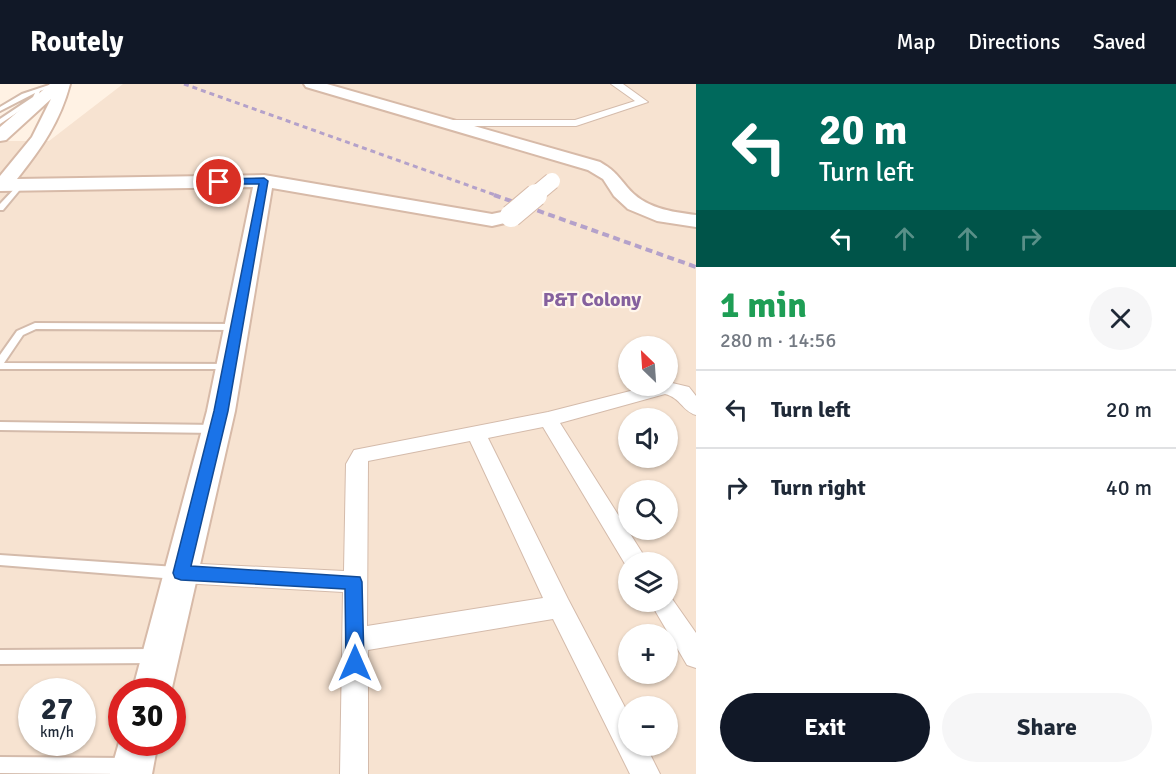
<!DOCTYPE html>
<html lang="en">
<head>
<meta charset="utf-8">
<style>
  :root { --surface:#fff; --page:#f6f6f7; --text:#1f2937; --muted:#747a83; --line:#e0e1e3; --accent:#111827 }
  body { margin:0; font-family:Signika,sans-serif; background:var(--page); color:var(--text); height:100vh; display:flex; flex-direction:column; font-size:22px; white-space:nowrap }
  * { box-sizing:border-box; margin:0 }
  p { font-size:20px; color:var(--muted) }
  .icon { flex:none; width:33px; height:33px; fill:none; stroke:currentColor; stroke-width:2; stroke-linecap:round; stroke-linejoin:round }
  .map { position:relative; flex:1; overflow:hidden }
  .drawer { display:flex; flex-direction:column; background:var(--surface); width:480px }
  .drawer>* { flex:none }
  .guide { background:#00695c; color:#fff; overflow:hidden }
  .needle { width:39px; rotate:335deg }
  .fabs { position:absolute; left:618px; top:252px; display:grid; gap:12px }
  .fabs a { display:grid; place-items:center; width:60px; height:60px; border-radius:50%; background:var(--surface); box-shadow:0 2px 4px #0004; font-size:30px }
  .speed { position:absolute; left:18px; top:594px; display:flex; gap:12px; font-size:30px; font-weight:700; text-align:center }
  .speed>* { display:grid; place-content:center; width:78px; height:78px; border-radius:50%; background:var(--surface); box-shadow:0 2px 4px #0004; line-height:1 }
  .speed small { font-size:15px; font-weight:400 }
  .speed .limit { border:9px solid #d22; background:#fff; color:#111 }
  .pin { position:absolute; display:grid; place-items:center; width:51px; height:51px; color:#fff; margin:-26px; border:3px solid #fff; border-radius:50%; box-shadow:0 2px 6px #0007 }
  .me { position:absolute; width:66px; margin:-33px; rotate:0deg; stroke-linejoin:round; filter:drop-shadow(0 0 4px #0008) }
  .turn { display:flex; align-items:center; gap:21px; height:126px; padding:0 24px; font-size:27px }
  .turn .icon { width:78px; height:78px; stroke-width:2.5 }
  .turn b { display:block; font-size:42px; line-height:51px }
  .lanes { display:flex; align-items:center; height:57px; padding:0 24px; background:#0003; justify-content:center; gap:30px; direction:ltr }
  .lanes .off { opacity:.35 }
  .round { display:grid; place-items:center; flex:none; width:63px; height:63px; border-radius:32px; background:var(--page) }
  .overview { display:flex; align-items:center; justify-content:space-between; height:102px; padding:0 24px }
  h1 { font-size:36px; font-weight:700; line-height:45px; color:#1e9e55 }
  .action { display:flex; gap:12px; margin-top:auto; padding:12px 24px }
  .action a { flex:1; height:69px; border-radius:36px; background:var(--accent); color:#fff; font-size:24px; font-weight:700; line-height:69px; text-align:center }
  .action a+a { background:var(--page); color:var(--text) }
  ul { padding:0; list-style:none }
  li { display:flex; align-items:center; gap:18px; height:78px; padding:0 24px; border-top:2px solid var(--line) }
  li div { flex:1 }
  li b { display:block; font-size:22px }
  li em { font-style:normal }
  header { display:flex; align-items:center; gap:36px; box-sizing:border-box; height:84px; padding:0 30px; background:var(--accent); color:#fff }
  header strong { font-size:28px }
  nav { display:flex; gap:33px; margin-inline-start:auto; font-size:21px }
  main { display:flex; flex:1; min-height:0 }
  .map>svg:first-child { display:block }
</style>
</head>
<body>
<header>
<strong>Routely</strong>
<nav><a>Map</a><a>Directions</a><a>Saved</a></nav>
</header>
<main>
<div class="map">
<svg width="696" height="690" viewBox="0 0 696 690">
  <rect width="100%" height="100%" fill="#fff2e4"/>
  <path fill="#f7e3d1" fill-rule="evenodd" d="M123,0H696V690H0V57H49ZM628,262H668V302H628ZM628,334H668V374H628ZM628,406H668V446H628ZM628,478H668V518H628ZM628,550H668V590H628ZM32,608H82V658H32ZM122,608H172V658H122ZM628,622H668V662H628Z"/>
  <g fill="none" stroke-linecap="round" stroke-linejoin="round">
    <defs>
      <path id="lane" d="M52,0H60L40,7L37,15L0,40V35L33,13L35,9L0,27V23L22,10Z
        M18,101L23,102L3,126H0V120Z
        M35,239L236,240L241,243L236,246L36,245L23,251L4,279L232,280L234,282L229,285H0V271L17,247Z
        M0,338L216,341L221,345L216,349L0,346Z
        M0,471L176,483L180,485L182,489L180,493L176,495L0,481Z
        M156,565L161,567L163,572L161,577L156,579L0,580V566Z
        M0,673L126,674L131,677L134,682L131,687L126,690L0,689Z"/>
      <path id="street" d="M611,0H623L648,18L576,42H441L435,39L441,36H575L635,17Z
        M668,298L689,303L696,312V331C682,327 681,314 665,310L560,339L648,478H628V485L543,343L488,354L568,515L628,629V662H646L660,690H630L553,535L368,566V690H340L343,508L181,499L173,496L169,489L173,482L181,479L344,487L346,380L354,366L548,328L650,302H668ZM470,357L543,514L367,542L368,377Z
        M668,509L696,549V584L687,581L650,518H668Z"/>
      <path id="secondary" d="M50,0H70C60,38 41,65 17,95L264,91L492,130L511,126L518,128L521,132L518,136L492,142L272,104L235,327L171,608H132L207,327L253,103L0,107V92L32,53L51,15L6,56L0,57V43Z
        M304,0H327L600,78C615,87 617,91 627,103C644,124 671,128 696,131V143L657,137L628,125L614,112L603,95L588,86L306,3Z
        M122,648V658H158L152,690H110Z"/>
    </defs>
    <use href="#lane" stroke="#d4bbab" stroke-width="4"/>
    <use href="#street" stroke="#d4bbab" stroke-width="2"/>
    <use href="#secondary" stroke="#d7baa8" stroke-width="4"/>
    <use href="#lane" fill="#fff" fill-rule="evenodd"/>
    <use href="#street" fill="#fff" fill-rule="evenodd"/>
    <use href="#secondary" fill="#fff" fill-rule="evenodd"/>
    <path stroke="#b4a1ca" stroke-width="3" stroke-dasharray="5 4" stroke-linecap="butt" d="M184,0L498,112"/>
    <path stroke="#b4a1ca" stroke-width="4" stroke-dasharray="7 4.5" stroke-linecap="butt" d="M494,111L696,183"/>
    <defs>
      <path id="secondary-bridge-far1" d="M534,112L552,97"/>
      <path id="secondary-bridge" d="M511,132L536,111"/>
    </defs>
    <use href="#secondary-bridge-far1" stroke="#d7baa8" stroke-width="18" stroke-linecap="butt"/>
    <use href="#secondary-bridge" stroke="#d7baa8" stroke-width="24" stroke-linecap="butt"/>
    <use href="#secondary-bridge-far1" stroke="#fff" stroke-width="16"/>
    <use href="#secondary-bridge" stroke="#fff" stroke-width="22"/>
  </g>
  <path fill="#1a73e8" stroke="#114b97" stroke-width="1.5" d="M264,94L268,97L228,327L191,482L360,493L362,498L364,579L361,586L355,588L349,586L346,579L345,505L181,496L175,494L173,489L214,327L259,100H219L215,98L219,95Z"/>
  <g text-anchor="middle" stroke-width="4.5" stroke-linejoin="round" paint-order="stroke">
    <g font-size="20" font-weight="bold" fill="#85619e" stroke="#fff6ec">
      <text x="592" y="222">P&amp;T Colony</text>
    </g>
  </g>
</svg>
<div class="fabs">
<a><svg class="needle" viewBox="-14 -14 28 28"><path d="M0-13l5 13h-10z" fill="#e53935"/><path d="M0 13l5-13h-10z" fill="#747a83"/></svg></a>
<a><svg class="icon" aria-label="sound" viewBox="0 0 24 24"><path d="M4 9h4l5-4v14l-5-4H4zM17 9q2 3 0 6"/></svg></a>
<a><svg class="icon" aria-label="search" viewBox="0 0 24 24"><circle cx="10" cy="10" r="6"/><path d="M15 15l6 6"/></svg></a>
<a><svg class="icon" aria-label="layers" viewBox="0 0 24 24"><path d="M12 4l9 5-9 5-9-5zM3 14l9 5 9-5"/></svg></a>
<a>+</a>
<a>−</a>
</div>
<div class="speed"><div>27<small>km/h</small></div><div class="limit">30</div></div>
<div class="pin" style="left:219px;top:98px;background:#d93025"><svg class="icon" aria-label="arrive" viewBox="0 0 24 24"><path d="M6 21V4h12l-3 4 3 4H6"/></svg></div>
<svg class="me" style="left:355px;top:579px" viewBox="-20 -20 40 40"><path d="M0-17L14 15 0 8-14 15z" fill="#1a73e8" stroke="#fff" stroke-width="4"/></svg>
</div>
<section class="drawer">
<div class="guide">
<div class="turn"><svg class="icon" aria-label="left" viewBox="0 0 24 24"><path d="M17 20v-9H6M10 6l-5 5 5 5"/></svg><div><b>20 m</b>Turn left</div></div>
<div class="lanes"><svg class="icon" aria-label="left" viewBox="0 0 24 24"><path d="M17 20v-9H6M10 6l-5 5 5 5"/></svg><svg class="icon off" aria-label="ahead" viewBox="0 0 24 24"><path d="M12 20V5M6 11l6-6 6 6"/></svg><svg class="icon off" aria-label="ahead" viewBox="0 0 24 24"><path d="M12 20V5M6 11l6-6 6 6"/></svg><svg class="icon off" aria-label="right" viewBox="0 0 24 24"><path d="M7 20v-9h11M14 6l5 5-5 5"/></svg></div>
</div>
<div class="overview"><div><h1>1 min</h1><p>280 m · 14:56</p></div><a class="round"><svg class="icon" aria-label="close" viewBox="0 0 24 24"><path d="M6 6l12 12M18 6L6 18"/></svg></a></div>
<ul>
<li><svg class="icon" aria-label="left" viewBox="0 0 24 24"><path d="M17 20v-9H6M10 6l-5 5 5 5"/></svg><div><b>Turn left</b></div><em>20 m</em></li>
<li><svg class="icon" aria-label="right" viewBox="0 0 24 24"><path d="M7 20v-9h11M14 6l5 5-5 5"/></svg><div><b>Turn right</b></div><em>40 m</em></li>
</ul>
<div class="action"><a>Exit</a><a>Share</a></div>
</section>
</main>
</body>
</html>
